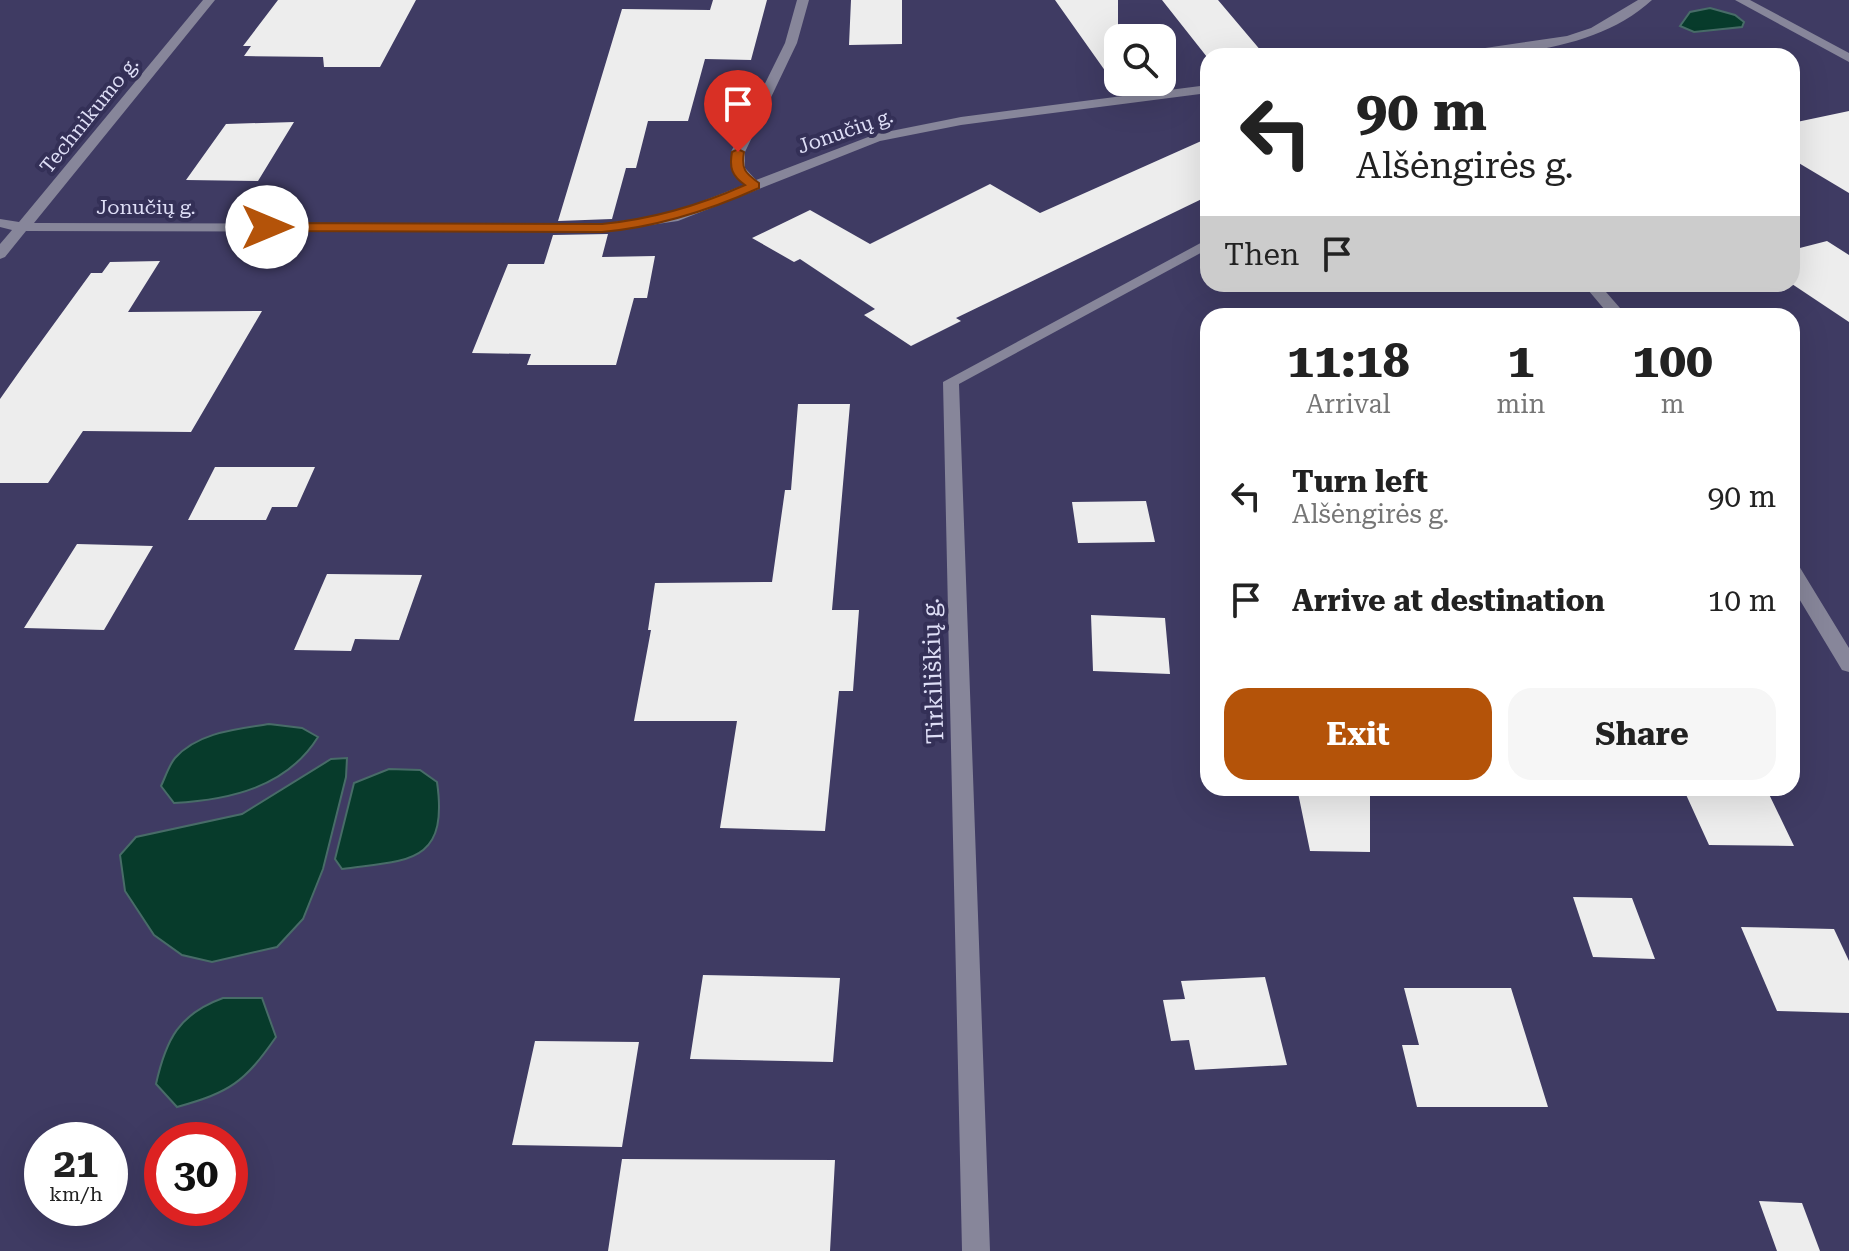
<!DOCTYPE html>
<html lang="en">
<head>
<meta charset="utf-8">
<style>
  :root { --surface:#fff; --page:#f6f6f6; --text:#222; --muted:#767676; --accent:#b45309 }
  body { margin:0; font-family:"Roboto Serif",serif; background:var(--page); color:var(--text); height:100vh; display:flex; flex-direction:column; font-size:30px; white-space:nowrap }
  * { box-sizing:border-box; margin:0 }
  p { font-size:26px; color:var(--muted) }
  .icon { flex:none; width:44px; height:44px; fill:none; stroke:currentColor; stroke-width:2; stroke-linecap:round; stroke-linejoin:round }
  .map { position:relative; flex:1; overflow:hidden }
  .drawer { position:absolute; left:1200px; top:308px; width:600px; height:488px; display:flex; flex-direction:column; background:var(--surface); border-radius:24px; box-shadow:0 8px 32px #0002 }
  .drawer>* { flex:none }
  .guide { position:absolute; left:1200px; top:48px; width:600px; height:244px; border-radius:24px; box-shadow:0 8px 32px #0002; background:#fff; color:var(--text); overflow:hidden }
  .tools { position:absolute; left:1104px; top:24px; display:grid; gap:16px }
  .tools a { display:grid; place-items:center; width:72px; height:72px; border-radius:16px; background:var(--surface); box-shadow:0 8px 32px #0002; font-size:40px }
  .speed { position:absolute; left:24px; top:1122px; display:flex; gap:16px; font-size:40px; font-weight:700; text-align:center }
  .speed>* { display:grid; place-content:center; width:104px; height:104px; border-radius:50%; background:var(--surface); box-shadow:0 8px 32px #0002; line-height:1 }
  .speed small { font-size:20px; font-weight:400 }
  .speed .limit { border:12px solid #d22; background:#fff; color:#111 }
  .pin { position:absolute; display:grid; place-items:center; width:68px; height:68px; color:#fff; margin:-82px -34px; border-radius:50% 50% 50% 0; rotate:-45deg; box-shadow:0 0 8px #0007 }
  .pin .icon { rotate:45deg }
  .me { position:absolute; width:88px; margin:-44px; rotate:90deg; stroke-linejoin:round; filter:drop-shadow(0 0 6px #0008) }
  .turn { display:flex; align-items:center; gap:28px; height:168px; padding:0 24px; font-size:36px }
  .turn .icon { width:104px; height:104px; stroke-width:2.5 }
  .turn b { display:block; font-size:56px; line-height:68px }
  .then { display:flex; align-items:center; height:76px; padding:0 24px; background:#0003; gap:16px; font-size:30px }
  .eta { display:flex; justify-content:space-evenly; align-items:center; height:136px; text-align:center }
  .eta b { font-size:48px; font-weight:700; line-height:56px }
  .cta { display:flex; gap:16px; margin-top:auto; padding:16px 24px }
  .cta a { flex:1; height:92px; border-radius:24px; background:var(--accent); color:#fff; font-size:32px; font-weight:700; line-height:92px; text-align:center }
  .cta a+a { background:var(--page); color:var(--text) }
  ul { padding:0; list-style:none }
  li { display:flex; align-items:center; gap:24px; height:104px; padding:0 24px }
  li div { flex:1 }
  li b { display:block; font-size:30px }
  li em { font-style:normal }
  .map>svg:first-child { display:block }
</style>
</head>
<body>
<div class="map">
<svg width="1849" height="1251" viewBox="0 0 1849 1251">
  <rect width="100%" height="100%" fill="#3f3b63"/>
  <path fill="#073b2b" stroke="#486c68" stroke-width="2" d="M1710,8L1735,15L1744,22L1742,27L1694,32L1680,26L1690,12Z
    M269,724L302,728L318,737C287,787 230,800 174,803L161,786C165,778 169,765 175,758C198,732 238,729 269,724Z
    M347,758L346,777L323,869L303,919L277,947L212,962L182,955L154,935L125,891L120,855L136,837L242,814L331,759Z
    M389,769L420,770L437,782C449,865 407,860 342,869L335,859L354,783Z
    M223,998H262L276,1037C244,1083 230,1092 177,1107L156,1084C166,1039 179,1014 223,998Z"/>
  <path fill="#ededed" d="M278,0H416L380,67H324L323,57L244,56L251,46H243Z
    M713,0H767L751,60L705,59L688,121H648L636,168H626L612,219L558,221L622,9L710,10Z
    M851,0H902V44L849,45Z
    M1055,0H1118V89Z
    M1162,0H1218L1262,52L1207,57Z
    M1849,111V193L1792,159V123Z
    M294,122L258,181L186,180L226,124Z
    M1208,138V196L956,318L961,321L911,346L864,315L875,309L800,259L794,262L752,238L810,210L870,244L990,184L1040,213Z
    M608,234L602,257L655,256L647,298H634L616,365H527L531,354L472,353L508,264H544L553,235Z
    M1827,241L1849,255V322L1792,284V250Z
    M160,261L128,312L262,311L191,432L83,431L48,483H0V399L24,365L91,273H102L110,262Z
    M798,404H850L832,610H859L853,691H839L825,831L720,828L737,721H634L651,630H648L655,583L772,582L785,490H791Z
    M215,467H315L297,507H272L266,520H188Z
    M1146,501L1155,542L1078,543L1072,502Z
    M77,544L153,546L104,630L24,628Z
    M327,574L422,575L399,640L355,639L351,651L294,650Z
    M1091,615L1165,618L1170,674L1093,671Z
    M1297,788H1370V852L1310,851Z
    M1683,788H1766L1794,846L1709,845Z
    M1573,897L1632,898L1655,959L1593,957Z
    M1741,927L1834,929L1849,961V1013L1777,1011Z
    M703,975L840,978L833,1062L690,1059Z
    M1265,977L1287,1065L1195,1070L1189,1040L1171,1041L1163,1000L1185,999L1181,981Z
    M1404,988H1511L1548,1107H1417L1402,1045H1419Z
    M535,1041L639,1042L622,1147L512,1145Z
    M622,1159L835,1160L830,1251H608Z
    M1759,1201L1802,1203L1820,1251H1777Z"/>
  <g fill="none" stroke-linecap="round" stroke-linejoin="round">
    <path fill="#87869a" fill-rule="evenodd" d="M203,0H215L34,223L602,224L670,214L744,185L731,168V152L785,43L797,0H809L797,43L745,152V168L756,180L876,134L961,117L1208,85V93L961,125L880,141L678,221L602,232L26,231L5,257L0,259V244L12,230L0,227V219L19,222Z
      M1638,0H1652C1601,47 1518,56 1452,56L1458,52L1567,36L1591,28Z
      M1735,0H1750L1849,53V62Z
      M1208,239V249L959,384L990,1251H962L943,382Z
      M1583,284H1599L1627,316H1610Z
      M1792,564L1799,566L1849,648V672L1842,670L1792,587Z"/>
  </g>
  <path fill="#b45309" stroke="#753606" stroke-width="2" d="M738,149L744,152C741,169 745,173 759,183V188C708,211 658,227 602,232L267,231L260,227L267,223L602,224C653,219 698,206 745,185C732,176 729,168 732,152Z"/>
  <g text-anchor="middle" stroke-width="8" stroke-linejoin="round" paint-order="stroke">
    <g font-size="20" fill="#dedef6" stroke="#343057">
      <text transform="translate(89 115) rotate(-51)" y="7">Technikumo g.</text>
      <text transform="translate(845 131) rotate(-19)" y="7">Jonučių g.</text>
      <text x="146" y="214">Jonučių g.</text>
    </g>
    <g font-size="24" fill="#dedef6" stroke="#343057">
      <text transform="translate(933 671) rotate(-92)" y="8">Tirkiliškių g.</text>
    </g>
  </g>
</svg>
<div class="tools">
<a><svg class="icon" aria-label="search" viewBox="0 0 24 24"><circle cx="10" cy="10" r="6"/><path d="M15 15l6 6"/></svg></a>
</div>
<div class="speed"><div>21<small>km/h</small></div><div class="limit">30</div></div>
<div class="pin" style="left:738px;top:152px;background:#d93025"><svg class="icon" aria-label="arrive" viewBox="0 0 24 24"><path d="M6 21V4h12l-3 4 3 4H6"/></svg></div>
<svg class="me" style="left:267px;top:227px" viewBox="-20 -20 40 40"><circle r="19" fill="#fff"/><path d="M0-13L10 11 0 6-10 11z" fill="#b45309"/></svg>
<div class="guide">
<div class="turn"><svg class="icon" aria-label="left" viewBox="0 0 24 24"><path d="M17 20v-9H6M10 6l-5 5 5 5"/></svg><div><b>90 m</b>Alšėngirės g.</div></div>
<div class="then">Then<svg class="icon" aria-label="arrive" viewBox="0 0 24 24"><path d="M6 21V4h12l-3 4 3 4H6"/></svg></div>
</div>
<section class="drawer">
<div class="eta">
<div><b>11:18</b><p>Arrival</p></div>
<div><b>1</b><p>min</p></div>
<div><b>100</b><p>m</p></div>
</div>
<ul>
<li><svg class="icon" aria-label="left" viewBox="0 0 24 24"><path d="M17 20v-9H6M10 6l-5 5 5 5"/></svg><div><b>Turn left</b><p>Alšėngirės g.</p></div><em>90 m</em></li>
<li><svg class="icon" aria-label="arrive" viewBox="0 0 24 24"><path d="M6 21V4h12l-3 4 3 4H6"/></svg><div><b>Arrive at destination</b></div><em>10 m</em></li>
</ul>
<div class="cta"><a>Exit</a><a>Share</a></div>
</section>
</div>
</body>
</html>
